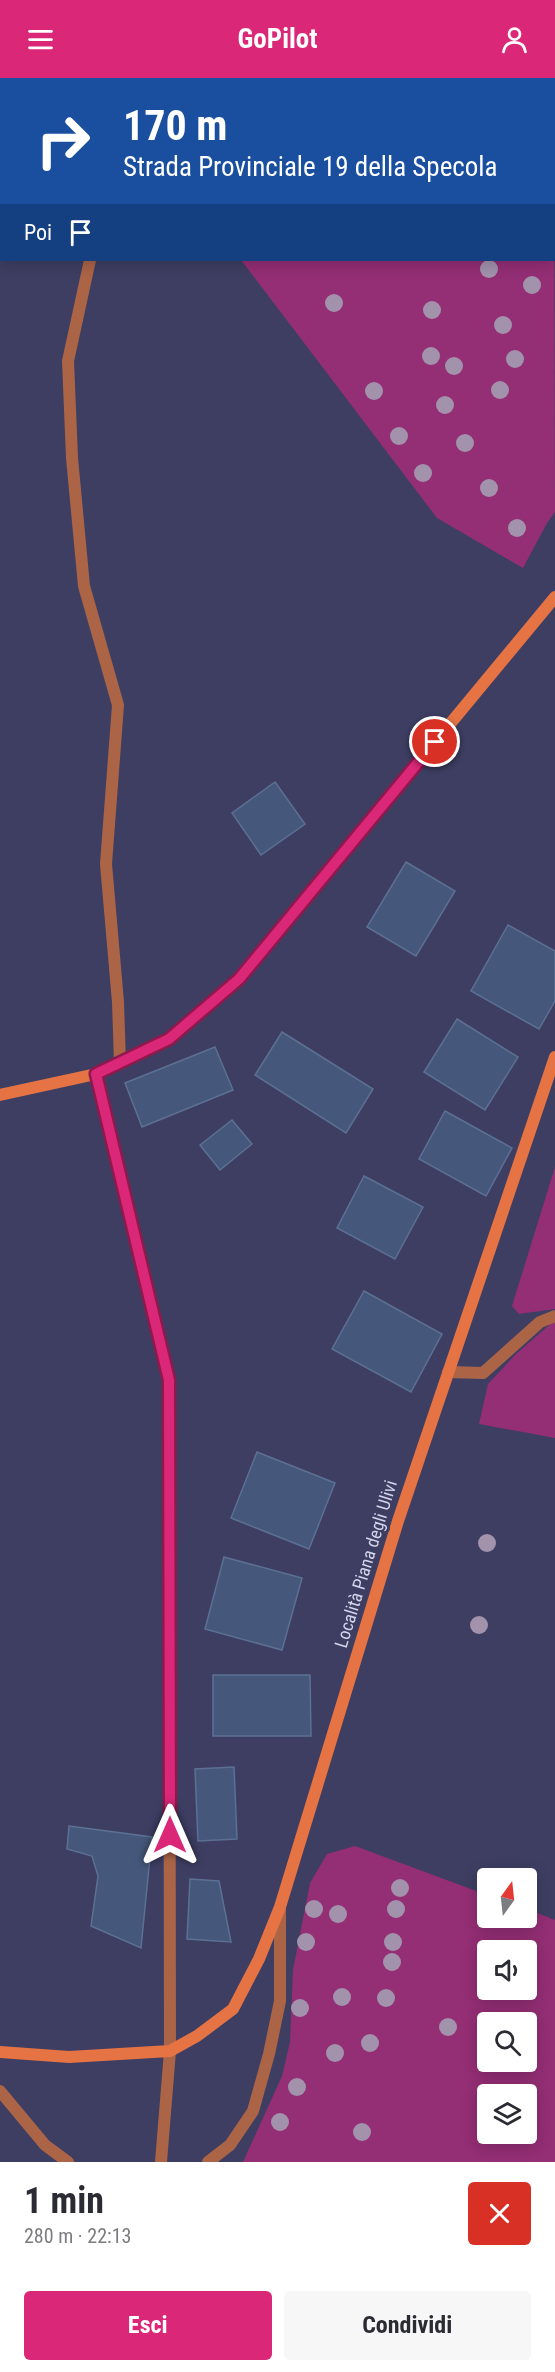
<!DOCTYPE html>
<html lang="it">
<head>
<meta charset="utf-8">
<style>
  :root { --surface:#fff; --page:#f7f7f7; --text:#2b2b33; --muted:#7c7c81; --accent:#db2777 }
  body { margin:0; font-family:"Roboto Condensed",sans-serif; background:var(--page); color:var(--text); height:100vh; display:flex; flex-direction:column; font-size:22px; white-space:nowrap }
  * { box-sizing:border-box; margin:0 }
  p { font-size:20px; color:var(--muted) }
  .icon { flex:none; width:33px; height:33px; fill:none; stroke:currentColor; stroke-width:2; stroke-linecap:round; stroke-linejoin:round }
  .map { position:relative; height:2084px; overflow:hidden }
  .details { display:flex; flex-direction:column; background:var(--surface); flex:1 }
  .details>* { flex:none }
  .hud { position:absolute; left:0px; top:0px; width:555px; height:183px; box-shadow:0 3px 15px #0003; background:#1a4fa0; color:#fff; overflow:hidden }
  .needle { width:39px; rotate:15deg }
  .tools { position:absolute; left:477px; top:1790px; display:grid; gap:12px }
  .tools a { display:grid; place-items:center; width:60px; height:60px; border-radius:6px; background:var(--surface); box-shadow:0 3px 15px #0003; font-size:30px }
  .pin { position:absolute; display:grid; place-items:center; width:51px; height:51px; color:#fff; margin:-26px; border:3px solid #fff; border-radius:50%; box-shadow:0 2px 6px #0007 }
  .me { position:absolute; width:66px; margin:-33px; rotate:0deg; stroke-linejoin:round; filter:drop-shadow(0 0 4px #0008) }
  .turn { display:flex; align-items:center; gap:21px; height:126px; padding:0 24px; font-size:27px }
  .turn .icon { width:78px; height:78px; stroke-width:2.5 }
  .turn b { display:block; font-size:42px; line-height:51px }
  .then { display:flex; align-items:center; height:57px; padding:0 24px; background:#0003; gap:12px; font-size:22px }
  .round { display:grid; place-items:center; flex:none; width:63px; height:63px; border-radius:6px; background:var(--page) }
  .overview { display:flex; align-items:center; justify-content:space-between; height:102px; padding:0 24px }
  h1 { font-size:36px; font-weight:700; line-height:45px }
  .button { display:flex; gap:12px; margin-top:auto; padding:12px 24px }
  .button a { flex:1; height:69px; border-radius:6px; background:var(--accent); color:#fff; font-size:24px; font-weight:700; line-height:69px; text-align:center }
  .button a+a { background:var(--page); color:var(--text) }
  header { display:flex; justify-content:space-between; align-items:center; height:78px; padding:0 24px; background:var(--accent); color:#fff; font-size:27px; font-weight:700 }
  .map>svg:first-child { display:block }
</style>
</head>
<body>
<header><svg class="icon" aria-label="menu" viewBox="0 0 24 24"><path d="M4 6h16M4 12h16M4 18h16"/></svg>GoPilot<svg class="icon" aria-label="person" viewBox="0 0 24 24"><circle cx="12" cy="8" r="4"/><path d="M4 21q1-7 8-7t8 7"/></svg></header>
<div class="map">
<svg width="555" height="2084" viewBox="0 0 555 2084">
  <rect width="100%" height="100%" fill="#3e3e63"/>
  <path fill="#942e75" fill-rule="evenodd" d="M148,0L427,1L148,2Z
    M554,7L555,434L547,445L523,490L437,440L241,182H554Z
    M555,1089V1231L519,1236L512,1228Z
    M555,1242V1360L479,1346L488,1306L516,1276Z
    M355,1768L487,1817L488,1839H526L527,1831L555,1842V2084H243L282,1998L290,1964L293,1892L310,1805L327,1776ZM488,1872H526V1911H488ZM488,1944H526V1983H488ZM488,2016H526V2055H488Z"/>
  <path fill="#45587b" stroke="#5c7094" stroke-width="1.5" d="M275,704L305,746L261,777L232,735Z
    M406,784L455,813L416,878L367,849Z
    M508,847L555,873V923L539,951L471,913Z
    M457,941L518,979L485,1032L424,994Z
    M282,954L373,1011L346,1055L255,997Z
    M215,969L233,1012L142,1049L125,1005Z
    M445,1033L512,1070L486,1118L419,1081Z
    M232,1042L252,1066L220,1092L200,1067Z
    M364,1098L423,1129L395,1181L337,1150Z
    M364,1213L442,1256L411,1314L332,1271Z
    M257,1374L335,1405L309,1471L231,1440Z
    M224,1479L302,1500L282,1572L205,1551Z
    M213,1597H310L311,1658H213Z
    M234,1689L237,1761L198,1763L195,1691Z
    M69,1748L152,1759L141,1870L91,1848L98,1798L92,1778L67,1771Z
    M190,1801L219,1803L231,1864L187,1861Z"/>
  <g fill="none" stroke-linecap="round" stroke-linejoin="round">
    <path stroke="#ac6447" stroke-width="12" d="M141,0V2
      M549,0L555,1
      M90,182L68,283L72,380L84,508L118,627L106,786L118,924L120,985
      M448,1294L483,1295L540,1244L555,1238"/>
    <path stroke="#ac6447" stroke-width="12" d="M96,996L169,1302L170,1973L161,2084
      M0,2013L45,2067L68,2084
      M208,2084L230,2067L253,2033L269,1976L280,1923V1830"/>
    <path stroke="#e57343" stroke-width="12" d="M0,1017L96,996L169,961L239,901L555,519
      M0,1974L69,1979L170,1973L197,1958L233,1931L259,1881L280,1829L398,1443L555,979"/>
  </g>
  <g fill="#a292ac">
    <circle cx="489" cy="191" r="9"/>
    <circle cx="532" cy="207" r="9"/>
    <circle cx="334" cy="225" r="9"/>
    <circle cx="432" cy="232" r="9"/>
    <circle cx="503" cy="247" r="9"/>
    <circle cx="431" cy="278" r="9"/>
    <circle cx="515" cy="281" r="9"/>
    <circle cx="454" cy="288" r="9"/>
    <circle cx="500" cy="312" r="9"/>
    <circle cx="374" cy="313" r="9"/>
    <circle cx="445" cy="327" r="9"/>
    <circle cx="399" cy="358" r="9"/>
    <circle cx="465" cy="365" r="9"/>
    <circle cx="423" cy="395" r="9"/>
    <circle cx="489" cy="410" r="9"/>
    <circle cx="517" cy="450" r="9"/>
    <circle cx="487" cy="1465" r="9"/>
    <circle cx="479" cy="1547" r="9"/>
    <circle cx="400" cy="1810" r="9"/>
    <circle cx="314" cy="1831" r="9"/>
    <circle cx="396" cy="1831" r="9"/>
    <circle cx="338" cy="1836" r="9"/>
    <circle cx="306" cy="1864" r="9"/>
    <circle cx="393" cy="1864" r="9"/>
    <circle cx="392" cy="1884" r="9"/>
    <circle cx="342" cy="1919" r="9"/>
    <circle cx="386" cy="1920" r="9"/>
    <circle cx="300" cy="1930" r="9"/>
    <circle cx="448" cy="1949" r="9"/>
    <circle cx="370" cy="1965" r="9"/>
    <circle cx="335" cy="1975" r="9"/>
    <circle cx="297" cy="2009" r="9"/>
    <circle cx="280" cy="2044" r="9"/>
    <circle cx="362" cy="2054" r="9"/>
  </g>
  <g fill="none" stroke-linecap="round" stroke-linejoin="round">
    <defs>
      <path id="route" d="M170,1757L169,1302L96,996L169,961L239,901L435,664"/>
    </defs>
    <use href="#route" stroke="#8e194d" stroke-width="15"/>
    <use href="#route" stroke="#db2777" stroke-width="10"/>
  </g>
  <g text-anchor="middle" stroke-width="6" stroke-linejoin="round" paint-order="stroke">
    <g font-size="18" fill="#d2d4eb" stroke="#3e3e63">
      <text transform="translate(366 1486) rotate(-73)" y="6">Località Piana degli Ulivi</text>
    </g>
  </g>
</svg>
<div class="tools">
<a><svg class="needle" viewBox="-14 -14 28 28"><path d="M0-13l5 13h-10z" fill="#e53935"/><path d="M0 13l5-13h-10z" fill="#7c7c81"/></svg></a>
<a><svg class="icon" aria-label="sound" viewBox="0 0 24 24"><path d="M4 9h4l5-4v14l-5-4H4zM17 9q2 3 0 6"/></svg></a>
<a><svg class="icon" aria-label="search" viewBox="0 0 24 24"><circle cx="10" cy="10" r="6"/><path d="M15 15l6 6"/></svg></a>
<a><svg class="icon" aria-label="layers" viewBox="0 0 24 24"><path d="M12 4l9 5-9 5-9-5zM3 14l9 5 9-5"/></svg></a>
</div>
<div class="pin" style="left:435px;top:664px;background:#d93025"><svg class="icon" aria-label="arrive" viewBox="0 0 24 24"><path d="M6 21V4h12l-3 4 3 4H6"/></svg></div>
<svg class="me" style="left:170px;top:1757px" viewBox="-20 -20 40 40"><path d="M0-17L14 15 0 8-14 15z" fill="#db2777" stroke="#fff" stroke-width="4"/></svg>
<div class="hud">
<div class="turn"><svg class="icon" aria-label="right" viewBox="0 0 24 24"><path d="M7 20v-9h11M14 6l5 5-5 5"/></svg><div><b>170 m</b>Strada Provinciale 19 della Specola</div></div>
<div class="then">Poi<svg class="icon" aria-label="arrive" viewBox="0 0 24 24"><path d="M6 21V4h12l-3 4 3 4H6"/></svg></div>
</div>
</div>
<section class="details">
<div class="overview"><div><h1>1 min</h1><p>280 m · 22:13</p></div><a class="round" style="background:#d93025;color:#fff"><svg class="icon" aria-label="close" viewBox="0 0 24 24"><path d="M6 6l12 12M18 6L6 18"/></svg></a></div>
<div class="button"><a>Esci</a><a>Condividi</a></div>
</section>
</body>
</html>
